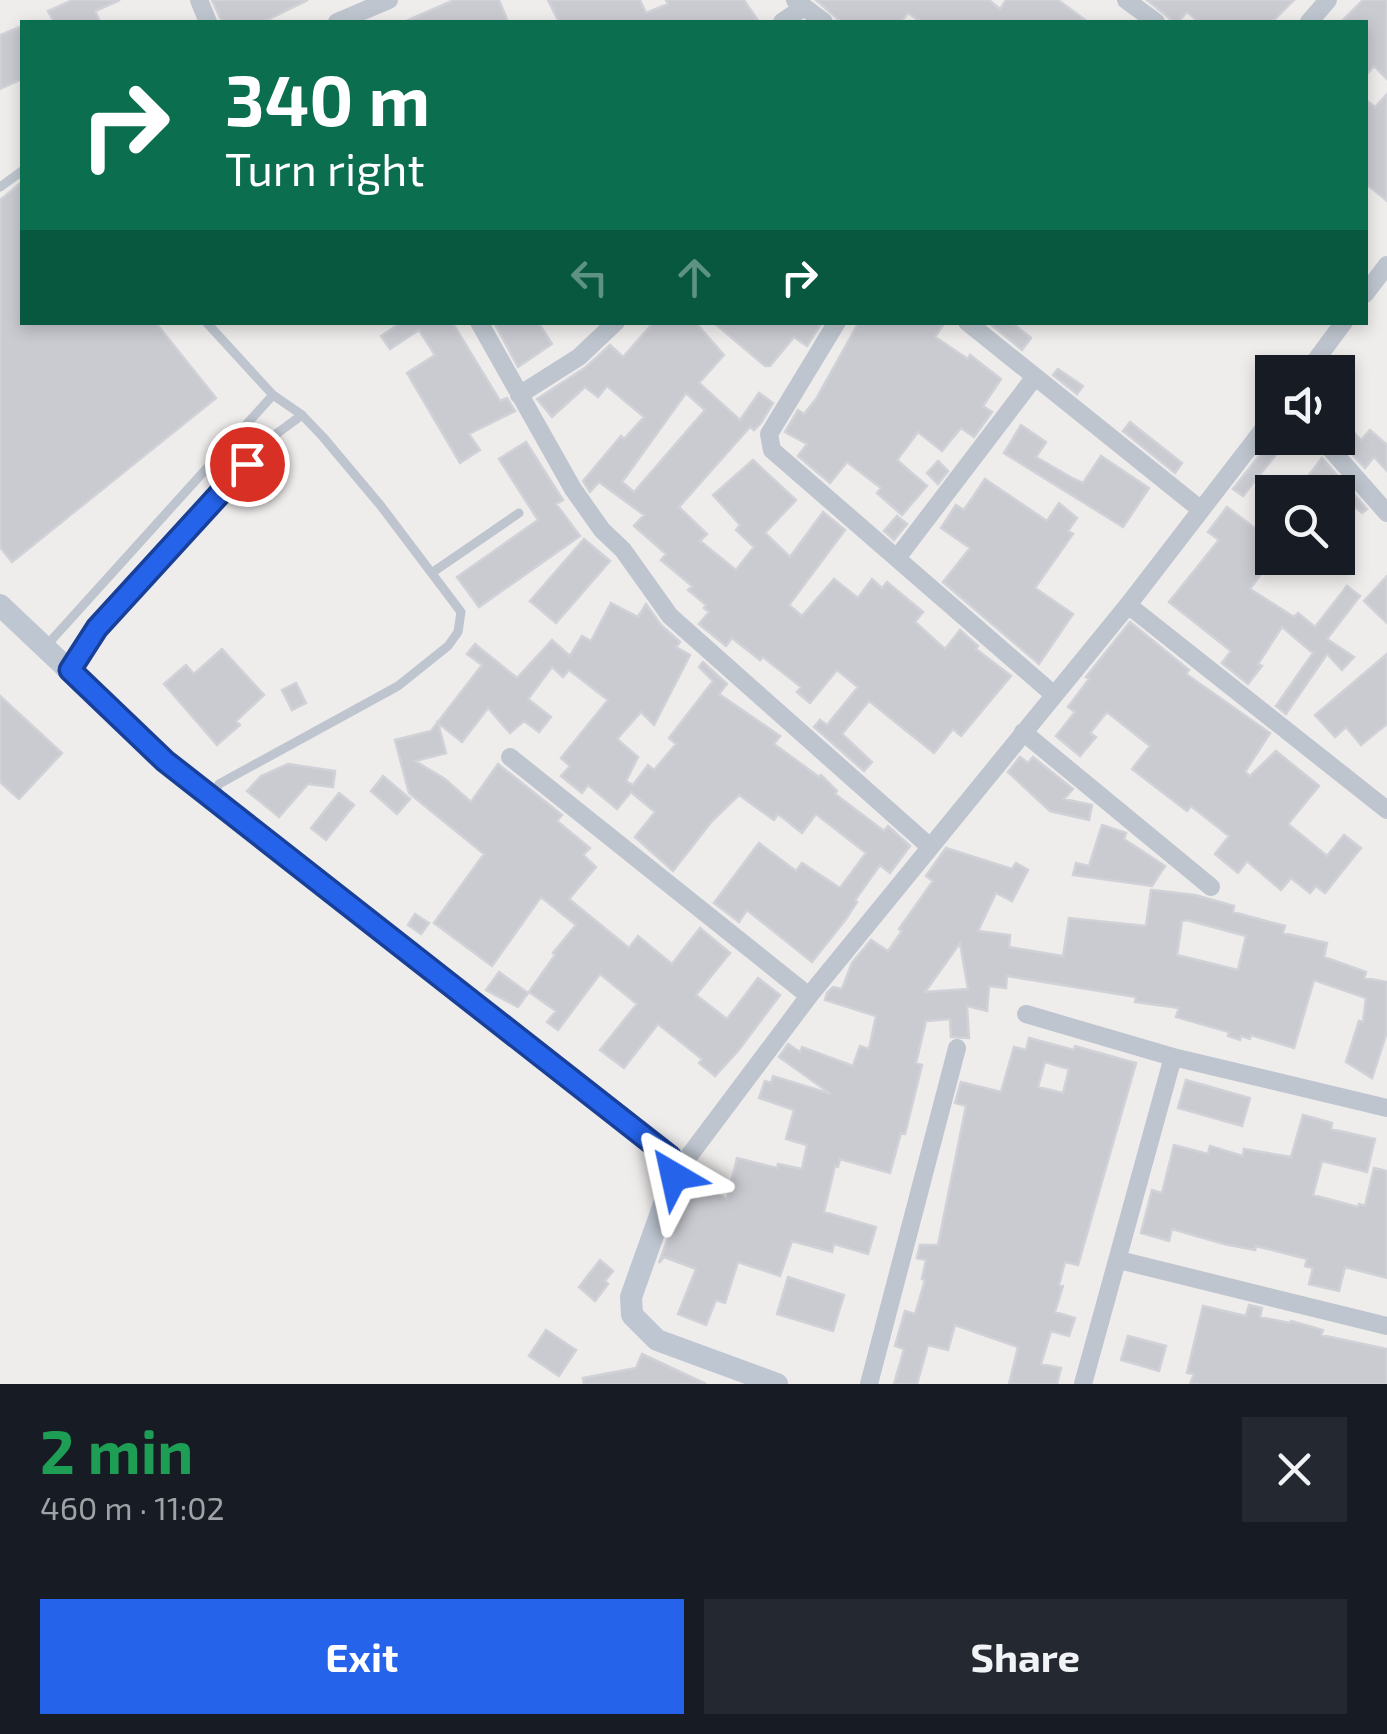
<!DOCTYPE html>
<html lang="en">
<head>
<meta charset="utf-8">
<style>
  :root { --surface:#171b24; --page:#242831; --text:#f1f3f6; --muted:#9ea1a6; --accent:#2563eb }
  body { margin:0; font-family:"Exo 2",sans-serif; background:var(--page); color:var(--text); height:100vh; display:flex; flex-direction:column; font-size:38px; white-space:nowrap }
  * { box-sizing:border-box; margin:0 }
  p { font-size:32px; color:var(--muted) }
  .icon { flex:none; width:55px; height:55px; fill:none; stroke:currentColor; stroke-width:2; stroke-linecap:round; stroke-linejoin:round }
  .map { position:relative; height:1384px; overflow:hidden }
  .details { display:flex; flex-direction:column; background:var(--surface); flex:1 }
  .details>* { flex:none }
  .guide { position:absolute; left:20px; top:20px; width:1348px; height:305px; border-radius:0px; box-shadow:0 5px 15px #0003; background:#0b6e4f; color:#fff; overflow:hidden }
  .tools { position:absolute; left:1255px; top:355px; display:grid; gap:20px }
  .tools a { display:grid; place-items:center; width:100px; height:100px; border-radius:0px; background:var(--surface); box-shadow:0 5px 15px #0003; font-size:50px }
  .pin { position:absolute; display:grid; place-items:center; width:85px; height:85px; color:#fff; margin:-42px; border:5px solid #fff; border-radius:50%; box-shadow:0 2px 10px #0007 }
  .me { position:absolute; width:110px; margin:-55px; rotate:324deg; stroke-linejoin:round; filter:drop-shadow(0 0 8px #0008) }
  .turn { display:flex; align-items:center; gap:35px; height:210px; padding:0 40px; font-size:45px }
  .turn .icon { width:130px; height:130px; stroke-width:2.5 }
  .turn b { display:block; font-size:70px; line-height:85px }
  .lanes { display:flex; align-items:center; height:95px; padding:0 40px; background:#0003; justify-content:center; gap:50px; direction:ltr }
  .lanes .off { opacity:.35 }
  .round { display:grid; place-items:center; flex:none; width:105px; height:105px; border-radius:0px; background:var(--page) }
  .summary { display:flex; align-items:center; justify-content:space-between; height:170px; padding:0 40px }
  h1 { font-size:60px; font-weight:700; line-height:75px; color:#1e9e55 }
  .cta { display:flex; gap:20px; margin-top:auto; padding:20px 40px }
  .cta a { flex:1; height:115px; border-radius:0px; background:var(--accent); color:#fff; font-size:40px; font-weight:700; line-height:115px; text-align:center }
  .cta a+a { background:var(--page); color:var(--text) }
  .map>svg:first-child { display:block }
</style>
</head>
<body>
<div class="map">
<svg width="1387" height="1384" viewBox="0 0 1387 1384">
  <rect width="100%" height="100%" fill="#efecec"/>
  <path fill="#cacbd1" stroke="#d1d2d8" stroke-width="2.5" fill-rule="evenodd" d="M73,0H120L95,11L100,22H54L48,11Z
    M212,0H308L263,22H222Z
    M454,0H499L508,22H404Z
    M548,0H640L646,13L668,4L666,0H744L759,22H559Z
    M816,0H989L1000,9L1006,0H1058L1088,22H921L908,13L901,22H841Z
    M1147,0H1294L1272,22H1199L1187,12L1178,22H1174Z
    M1363,0H1387V79L1374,66L1365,76V22H1341Z
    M22,26V79L0,89V35Z
    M1387,94V201L1365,183V99L1375,107Z
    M22,182V322H155L216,398L12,562L0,547V200Z
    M402,322H452L500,401L507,398L515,411L469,434L480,450L460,463L407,373L435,355L419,330L390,349L381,336Z
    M494,322H538L552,344L518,367Z
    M654,322H695L724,355L699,383L740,420L759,393L773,403L761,423L754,430L750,427L679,507L707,534L700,541L736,570L754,547L736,530L740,525L713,495L753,460L796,500L765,533L790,557L823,512L828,516L845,530L789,605L802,616L834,579L858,598L872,579L882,588L887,582L923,612L915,622L945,649L960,630L978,646L976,649L1011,676L961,736L953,729L934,753L869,701L842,734L872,762L864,771L814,727L820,720L827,725L858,687L837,670L810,703L797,692L801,687L763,657L760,660L732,638L726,646L699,624L709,612L704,608L706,605L688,590L692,586L661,560L666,554L634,526L644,515L599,482L590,492L583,481L621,436L624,439L644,417L607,386L598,397L585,387L552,417L537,399L586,367L610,345L623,357ZM686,393L705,410L634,492L622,482Z
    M713,322H822L807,346L794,337L770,366H765Z
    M859,322H945L935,337L968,359L970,355L1001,379L983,406L992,412L974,437L961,428L942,451L918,432L897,460L927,486L902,515L877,493L881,488L847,462L830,483L798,456L807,444L785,432L798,410L804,414L816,399Z
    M988,322H1011L1031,338L1022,350Z
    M1058,369L1083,386L1077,394L1053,375Z
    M1130,422L1182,463L1175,473L1123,431Z
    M1021,425L1046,442L1036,457L1074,479L1083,483L1101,456L1149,488L1123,527L1004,453Z
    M1347,425L1361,440L1370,430L1387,445V471L1374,457L1365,468L1337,438Z
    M1273,438H1289L1243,496L1233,489Z
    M526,442L563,500L556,504L580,536L479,607L457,577L538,520L499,459Z
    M1322,458L1367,509L1362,513L1355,507L1338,529V492H1296Z
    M938,461L948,471L938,484L927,473Z
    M985,479L1047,521L1059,503L1077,518L1068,531L1073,534L1035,588L1073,614L1039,664L943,582L970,548L941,528L956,505L964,510Z
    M1227,507L1272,541V559L1250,589L1294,617L1298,613L1315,627L1347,586L1360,596L1327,639L1354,657L1342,670L1327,654L1286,714L1276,706L1313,653L1282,627L1258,664L1262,666L1248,684L1222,663L1231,651L1169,602L1219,540L1208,532Z
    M897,516L907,524L894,540L884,531Z
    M584,539L610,561L556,623L530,601Z
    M1387,576V623L1364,601Z
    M611,603L638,617L646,604L661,625L680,642L676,647L690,655L654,725L641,712L617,739L638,757L626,781L633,785L648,765L654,770L676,744L669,738L713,681L699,667L703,662L727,684L719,694L780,736L774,744L819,777L821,775L837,791L835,794L884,831L888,826L910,846L890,873L880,865L855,900L857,902L846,919L812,962L747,910L739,922L714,903L759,843L796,871L802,863L840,888L866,853L816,814L802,833L778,814L774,820L739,795L712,821L673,871L635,837L655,812L631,792L617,809L588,785L582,793L561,776L570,766L561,758L608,700L569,670L563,677L552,667L528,699L551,717L539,732L524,721L510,733L488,708L462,742L438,723L446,753L415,761L445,779L471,802L498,764L562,815L557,821L590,848L583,855L596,867L569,899L629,948L638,936L672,964L700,928L730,953L696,995L727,1019L758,978L780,995L738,1051L715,1076L699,1063L702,1059L658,1024L624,1068L600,1050L637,1004L600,974L558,1030L547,1022L556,1011L529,992L555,955L553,953L576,925L541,897L492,966L434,923L484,854L409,793L395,740L431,731L482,665L467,654L475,644L517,678L552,640L570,656L582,636L591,641Z
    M1130,622L1189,670L1186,674L1270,733L1245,772L1250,776L1276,751L1319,786L1288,824L1327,856L1344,835L1361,848L1325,893L1316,886L1310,893L1291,878L1281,890L1247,861L1238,873L1215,854L1229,836L1191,806L1187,811L1132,769L1150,746L1107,712L1090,733L1096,737L1080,756L1056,736L1075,712L1068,707L1089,679L1086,677Z
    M222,649L264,695L236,721L240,725L217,745L164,684L186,665L194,674Z
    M1387,654V724L1361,745L1346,727L1335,737L1315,715Z
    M296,683L306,703L292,710L282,690Z
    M0,696L62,753L19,799L0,782Z
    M1020,757L1028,763L1033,757L1073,789L1064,799L1092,805L1089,820L1050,811L1008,772Z
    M288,764L335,771L333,787L308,784L279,817L247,791L261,776Z
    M383,776L410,799L397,814L371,791Z
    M339,793L354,805L326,840L311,828Z
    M1102,825L1126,833L1124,839L1165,866L1152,886L1073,875L1076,863L1089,866Z
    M946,848L1012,869L1016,863L1028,870L1012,901L996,893L978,931L1010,935L1009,947L1063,956L1069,918L1146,926L1151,890L1195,895L1234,906L1233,912L1285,926L1283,933L1327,943L1324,957L1366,972L1364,978L1387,982V1032L1372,1078L1346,1062L1359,1021L1363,1022L1366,998L1314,980L1294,1048L1251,1035L1250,1039L1241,1036L1240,1040L1228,1036L1229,1032L1176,1017L1179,1008L1135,1002L1136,997L1007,976L1006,988L989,986L987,1011L967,1006L969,1038L951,1037L950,1019L926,1021L916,1063L922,1065L905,1134L901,1133L890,1173L840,1159L838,1167L835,1166L824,1212L876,1227L868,1254L834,1244L832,1252L792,1241L780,1276L738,1262L725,1303L716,1300L706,1325L678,1314L696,1269L664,1257L659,1263L690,1179L727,1199L737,1158L777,1168L778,1164L802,1169L807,1145L786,1139L794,1110L759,1098L765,1081L771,1083L773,1076L831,1094L779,1057L788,1044L800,1052L802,1047L853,1066L860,1046L869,1049L876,1016L825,1000L827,993L833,987L842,989L852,963L871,940L888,951L902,931L899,929L933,881L926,876ZM1187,920L1246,936L1238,970L1177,955L1182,921ZM960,943L968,989L925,992Z
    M415,914L429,923L421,934L408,925Z
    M499,972L528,993L518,1007L486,990Z
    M1029,1038L1074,1050L1075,1046L1136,1063L1078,1265L1065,1262L1059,1285L1063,1286L1055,1312L1075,1318L1069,1336L1051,1331L1041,1364L1061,1368L1057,1384H1009L1018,1347L955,1325L948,1350L928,1345L917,1384H894L904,1349L895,1346L905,1311L915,1314L925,1280L922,1279L926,1260L917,1258L920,1245H938L966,1106L955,1103L961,1082L1001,1092L1014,1047L1026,1050ZM1045,1062L1069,1069L1063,1093L1038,1087Z
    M1186,1080L1250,1098L1242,1126L1178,1108Z
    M1303,1115L1332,1123L1331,1129L1375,1139L1367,1172L1322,1161L1313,1195L1358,1207L1359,1204L1365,1206L1374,1168L1387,1171V1278L1345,1267L1339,1291L1309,1284L1313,1268L1305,1266L1307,1259L1256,1246L1255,1250L1224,1244L1172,1229L1169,1241L1141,1233L1152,1190L1162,1193L1174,1145L1208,1154L1210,1146L1243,1156L1244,1149L1291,1157Z
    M600,1260L613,1271L605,1281L608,1284L595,1301L579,1287Z
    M788,1277L844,1295L833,1331L777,1314Z
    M1249,1305L1262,1308L1260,1317L1290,1323L1291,1321L1323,1330L1321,1335L1387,1349V1384H1190L1194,1374L1187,1373L1203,1306L1246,1316Z
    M546,1330L576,1350L559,1376L529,1356Z
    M1128,1336L1166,1346L1159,1371L1121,1360Z
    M642,1354L706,1384H584L583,1378L636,1368Z"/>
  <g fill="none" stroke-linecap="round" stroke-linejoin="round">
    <path stroke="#bec5ce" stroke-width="9" d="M0,187L22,171
      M206,322L273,395L302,415L323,437L381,506L461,612L458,632L448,646L398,686L219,784L213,797
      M433,572L519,513
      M47,645L273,395
      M71,668L97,628L272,437L302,415"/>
    <path stroke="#bec5ce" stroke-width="18" d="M199,0L208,22
      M795,0L824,22
      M1126,0L1156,22
      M337,22L389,0
      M782,22L804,7
      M1309,22L1328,0
      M1365,294L1387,265
      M479,322L573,489L602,530L623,550L670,616L929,846
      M837,322L769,434L772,450L1053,694
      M967,322L1200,509
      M1307,372L1344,322
      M519,395L579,357L616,322
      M1321,438L1387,513
      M897,558L1034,378
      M1128,605L1387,810
      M1023,732L1211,887
      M510,757L809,996
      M1026,1014L1173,1057L1387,1108
      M674,1176L809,996L1128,605L1272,418
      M1119,1260L1387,1326
      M869,1384L957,1048
      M1083,1384L1173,1057"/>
    <path stroke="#bec6d2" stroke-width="22" d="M0,605L165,761L670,1157L674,1176L631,1297L632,1315L657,1340L777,1384"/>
  </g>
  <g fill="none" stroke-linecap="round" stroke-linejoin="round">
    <defs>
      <path id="route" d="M247,464L97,628L70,670L165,761L670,1157L674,1176"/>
    </defs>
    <use href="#route" stroke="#184099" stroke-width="25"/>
    <use href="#route" stroke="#2563eb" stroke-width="18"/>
  </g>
</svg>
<div class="tools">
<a><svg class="icon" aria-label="sound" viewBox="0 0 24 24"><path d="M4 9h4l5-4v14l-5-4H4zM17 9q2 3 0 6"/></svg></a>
<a><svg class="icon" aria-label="search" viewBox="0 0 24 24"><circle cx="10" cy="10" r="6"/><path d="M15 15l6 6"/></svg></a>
</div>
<div class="pin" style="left:247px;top:464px;background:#d93025"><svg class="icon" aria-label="arrive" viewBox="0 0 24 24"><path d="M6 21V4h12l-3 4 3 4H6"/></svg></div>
<svg class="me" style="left:674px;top:1176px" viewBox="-20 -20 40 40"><path d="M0-17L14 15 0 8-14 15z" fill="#2563eb" stroke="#fff" stroke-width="4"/></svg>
<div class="guide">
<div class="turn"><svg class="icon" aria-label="right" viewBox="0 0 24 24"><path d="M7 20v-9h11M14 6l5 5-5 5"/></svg><div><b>340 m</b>Turn right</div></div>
<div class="lanes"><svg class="icon off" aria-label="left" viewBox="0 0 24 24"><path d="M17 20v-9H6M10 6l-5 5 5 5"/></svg><svg class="icon off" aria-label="ahead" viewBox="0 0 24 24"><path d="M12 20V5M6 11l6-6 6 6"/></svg><svg class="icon" aria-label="right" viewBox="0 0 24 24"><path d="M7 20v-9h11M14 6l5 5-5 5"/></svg></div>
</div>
</div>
<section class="details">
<div class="summary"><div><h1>2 min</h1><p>460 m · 11:02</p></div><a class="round"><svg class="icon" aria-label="close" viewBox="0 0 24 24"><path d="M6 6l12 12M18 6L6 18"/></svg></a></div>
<div class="cta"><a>Exit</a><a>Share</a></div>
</section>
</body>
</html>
